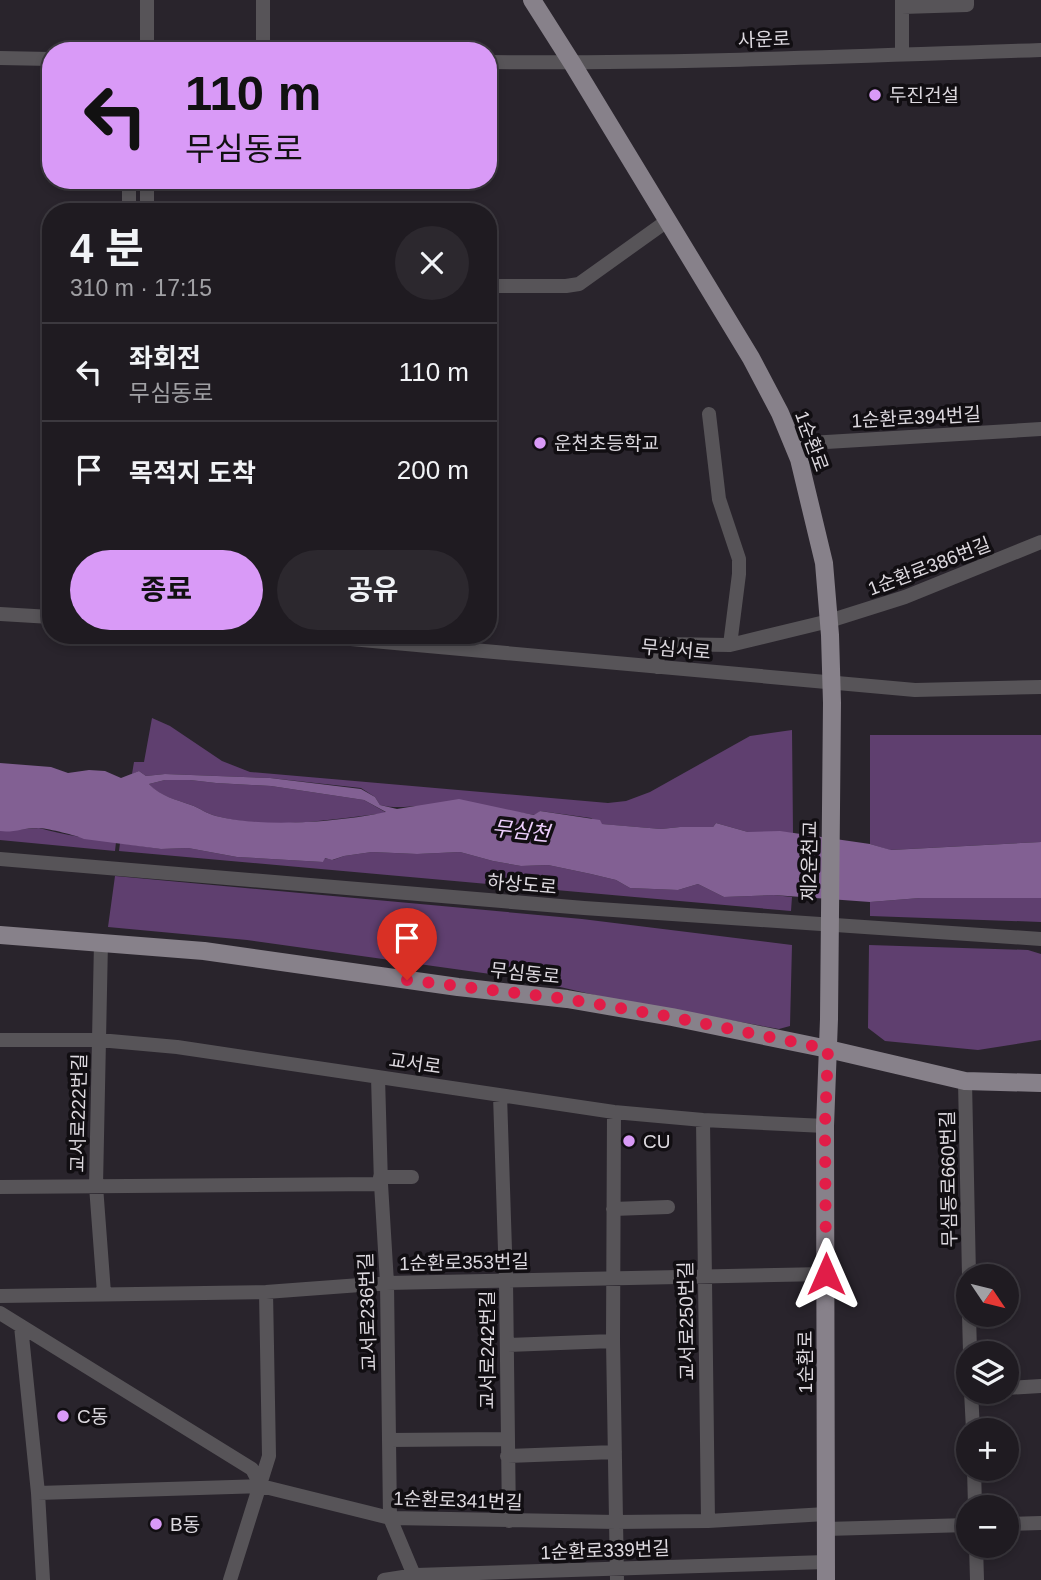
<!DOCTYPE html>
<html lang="ko">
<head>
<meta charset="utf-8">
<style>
  :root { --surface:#1f1b21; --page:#2c282e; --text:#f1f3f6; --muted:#a1a1a5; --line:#3c393f; --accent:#d99af7 }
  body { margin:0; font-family:Arial,"Noto Sans KR",sans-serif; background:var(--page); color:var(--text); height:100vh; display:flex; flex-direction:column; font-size:26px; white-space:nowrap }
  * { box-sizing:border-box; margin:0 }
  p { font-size:23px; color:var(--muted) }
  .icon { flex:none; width:38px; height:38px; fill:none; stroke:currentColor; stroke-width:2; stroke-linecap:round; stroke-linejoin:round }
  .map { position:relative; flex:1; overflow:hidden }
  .sheet { position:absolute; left:42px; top:203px; width:455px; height:441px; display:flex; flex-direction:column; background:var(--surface); border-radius:28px; box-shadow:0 4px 10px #0003,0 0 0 2px var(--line) }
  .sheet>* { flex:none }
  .banner { position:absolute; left:42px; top:42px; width:455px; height:147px; border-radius:28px; box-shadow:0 4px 10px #0003,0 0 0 2px var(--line); background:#d99af7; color:#111; overflow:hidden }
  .needle { width:46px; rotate:125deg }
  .controls { position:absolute; left:956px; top:1264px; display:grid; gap:14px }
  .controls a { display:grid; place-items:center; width:63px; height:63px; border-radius:50%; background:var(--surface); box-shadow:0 4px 10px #0003,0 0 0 2px var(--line); font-size:35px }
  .pin { position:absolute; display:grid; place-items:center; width:60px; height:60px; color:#fff; margin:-72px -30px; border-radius:50% 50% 50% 0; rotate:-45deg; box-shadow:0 0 7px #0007 }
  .pin .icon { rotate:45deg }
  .me { position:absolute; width:77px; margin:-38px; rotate:0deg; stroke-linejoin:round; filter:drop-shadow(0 0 5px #0008) }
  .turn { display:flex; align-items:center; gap:24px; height:147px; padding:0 28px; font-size:32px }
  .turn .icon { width:91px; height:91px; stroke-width:2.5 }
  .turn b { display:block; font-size:49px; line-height:60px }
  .round { display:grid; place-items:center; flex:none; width:74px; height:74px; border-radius:37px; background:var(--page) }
  .overview { display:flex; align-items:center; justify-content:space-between; height:119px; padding:0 28px }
  h1 { font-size:42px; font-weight:700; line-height:52px }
  .cta { display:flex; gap:14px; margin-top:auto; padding:14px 28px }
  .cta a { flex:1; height:80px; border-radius:42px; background:var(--accent); color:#111; font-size:28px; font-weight:700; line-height:80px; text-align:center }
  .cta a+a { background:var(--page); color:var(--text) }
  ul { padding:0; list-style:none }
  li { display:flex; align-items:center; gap:21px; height:98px; padding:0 28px; border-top:2px solid var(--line) }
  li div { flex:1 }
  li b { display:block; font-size:26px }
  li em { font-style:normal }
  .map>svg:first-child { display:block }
</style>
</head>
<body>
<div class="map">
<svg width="1041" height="1580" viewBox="0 0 1041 1580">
  <rect width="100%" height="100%" fill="#29242c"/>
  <path fill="#5f3f6f" d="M152,718L170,726L222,761L250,772L608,803L626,801L650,792L750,736L792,730L793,833L748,832L716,823L713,827H680L661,829L601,824L591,818L540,811L535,815C499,809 460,806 424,806C406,806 398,809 380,805L375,797L361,788L270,778L165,774L146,776L139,771L132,774L134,762H144Z
    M870,735H1041V842L890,850L870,844Z
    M165,780H190L216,783L271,786L364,800L387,813C331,819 272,831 216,816C207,814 200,808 191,805C175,799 161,797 149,784Z
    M39,828C65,835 90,839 116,842L115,851L0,840V831Z
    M120,843L161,849L188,848L237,857L323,862L324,858L333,860L344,856L372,852L417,854L460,852L493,861L521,866L548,865L591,874L616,880L630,888L678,890L698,884L724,897L774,895L792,897L791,911L119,851Z
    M115,876L582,919L792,945L790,1026L779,1029L603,997L526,979L247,940L108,927Z
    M920,898H1041V922L870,916V902Z
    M869,945L1028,950L1041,954V1040L978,1050L885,1041L868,1028Z"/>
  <path fill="#826093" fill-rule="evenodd" d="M0,763L51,767L68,773L89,770L105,771L121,778L139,771L146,776L165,774L270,778L361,789L375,797L380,805L397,809L459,799L534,815L540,811L600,820L602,824L661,829L680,827H713L716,823L748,832L780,831L870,844L891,850L1041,842V898H920L870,902L774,895L724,897L698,884L678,890L630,888L616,880L591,874L548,865L521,866L493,861L460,852L417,854L372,852L344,856L332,860L325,858L323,862L237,857L188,848L161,849L84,839C76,835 49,829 40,828C26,827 14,833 0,831ZM165,780H190L216,783L271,786L364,800L386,812C340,822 262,828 216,816C207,814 200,808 191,805C175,799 162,797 149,784Z"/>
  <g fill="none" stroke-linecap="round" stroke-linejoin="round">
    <path stroke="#575458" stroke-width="14" d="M263,0V51
      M902,7L967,5V0
      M147,51V0
      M902,54V0
      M0,58L51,59
      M488,62C673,64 857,56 1041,50
      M147,180V212
      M129,212V180
      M488,286H566L579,284L667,221
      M709,414L719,499L739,559V574L730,645
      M793,444L1041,429
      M0,614L51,617
      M307,635L915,690L1041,687
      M657,667L659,644L730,645L829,621L905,597L1041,542
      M0,859L584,908L1041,939
      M101,942L96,1186L104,1293
      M0,1040H99L177,1047L614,1112L703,1120L825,1126
      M378,1077L381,1184L387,1283L390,1518L416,1580
      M965,1081L969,1276
      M500,1095L506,1281L509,1521
      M614,1112L613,1341L617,1580
      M703,1120L708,1521
      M380,1177H412
      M0,1187L381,1184
      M613,1209L668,1207
      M0,1296L266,1292L387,1283L826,1274
      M0,1313L252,1469L261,1486
      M969,1314L970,1353
      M21,1326L38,1493L43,1580
      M507,1345L613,1341
      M1006,1388L1041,1386
      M971,1391L973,1430
      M389,1440L507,1439
      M507,1456L615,1452
      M974,1468L975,1507
      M38,1493L261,1486L390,1518L616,1522L708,1521L826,1514
      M1006,1524L1041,1523
      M826,1529L968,1525
      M976,1545L977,1580
      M230,1580L269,1456L266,1292
      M384,1580L416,1575L826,1562"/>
    <path stroke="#87818a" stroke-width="18" d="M532,0L572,63L751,358L780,413L799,459L824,563L830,635L832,703L829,1019L825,1126L826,1580
      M0,935L204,951L458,987L567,999L672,1017L828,1049L965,1081L1041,1083"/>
  </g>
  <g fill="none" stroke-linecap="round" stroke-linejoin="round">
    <path stroke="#e11d48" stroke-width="12" stroke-dasharray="0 21.6" d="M407,980L567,999L672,1017L828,1049L825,1126L826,1274"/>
  </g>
  <g fill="#d99af7" stroke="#110e12" stroke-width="2.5">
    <circle cx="875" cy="95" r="7"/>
    <circle cx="540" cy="443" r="7"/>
    <circle cx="629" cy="1141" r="7"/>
    <circle cx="63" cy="1416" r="7"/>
    <circle cx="156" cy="1524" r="7"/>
  </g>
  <g text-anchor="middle" stroke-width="7" stroke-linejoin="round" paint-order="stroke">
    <g font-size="19" fill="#ddd9df" stroke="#110e12">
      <text transform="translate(764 39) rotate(-2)" y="7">사운로</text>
      <text transform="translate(916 417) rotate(-3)" y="7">1순환로394번길</text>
      <text transform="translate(812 441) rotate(70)" y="7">1순환로</text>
      <text transform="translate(929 566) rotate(-21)" y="7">1순환로386번길</text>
      <text transform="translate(676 649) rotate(5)" y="7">무심서로</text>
      <text transform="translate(809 861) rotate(-89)" y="7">제2운천교</text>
      <text transform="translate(522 884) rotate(5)" y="7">하상도로</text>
      <text transform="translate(525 973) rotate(6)" y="7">무심동로</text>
      <text transform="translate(415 1063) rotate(8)" y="7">교서로</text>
      <text transform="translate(78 1113) rotate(-89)" y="7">교서로222번길</text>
      <text transform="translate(948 1179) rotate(-91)" y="7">무심동로660번길</text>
      <text transform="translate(464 1262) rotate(-1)" y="7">1순환로353번길</text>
      <text transform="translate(367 1312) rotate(-92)" y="7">교서로236번길</text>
      <text transform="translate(686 1321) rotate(-91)" y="7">교서로250번길</text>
      <text transform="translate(487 1350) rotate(-90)" y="7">교서로242번길</text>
      <text transform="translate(805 1362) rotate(-90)" y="7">1순환로</text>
      <text transform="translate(458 1500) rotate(2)" y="7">1순환로341번길</text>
      <text transform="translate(605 1550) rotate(-2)" y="7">1순환로339번길</text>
    </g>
    <g font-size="19" fill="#ddd9df" stroke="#110e12" text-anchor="start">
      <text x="889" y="102">두진건설</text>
      <text x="554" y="450">운천초등학교</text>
      <text x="643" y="1148">CU</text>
      <text x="77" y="1423">C동</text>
      <text x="170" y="1531">B동</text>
    </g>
    <g font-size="21" font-style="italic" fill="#eed0fe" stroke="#110e12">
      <text transform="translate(521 831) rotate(6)" y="7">무심천</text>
    </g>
  </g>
</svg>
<div class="controls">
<a><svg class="needle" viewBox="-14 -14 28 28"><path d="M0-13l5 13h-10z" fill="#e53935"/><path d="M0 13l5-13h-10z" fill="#a1a1a5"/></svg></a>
<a><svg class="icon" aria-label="layers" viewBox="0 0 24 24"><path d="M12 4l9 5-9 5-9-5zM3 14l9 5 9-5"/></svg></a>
<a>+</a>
<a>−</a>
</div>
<div class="pin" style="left:407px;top:980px;background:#d93025"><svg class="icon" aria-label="arrive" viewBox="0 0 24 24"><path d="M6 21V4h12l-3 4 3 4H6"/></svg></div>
<svg class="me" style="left:826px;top:1274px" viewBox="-20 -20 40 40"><path d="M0-17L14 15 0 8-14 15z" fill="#e11d48" stroke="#fff" stroke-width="4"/></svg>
<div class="banner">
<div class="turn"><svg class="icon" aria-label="left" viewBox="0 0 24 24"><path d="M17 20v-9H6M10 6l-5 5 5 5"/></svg><div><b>110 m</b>무심동로</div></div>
</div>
<section class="sheet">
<div class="overview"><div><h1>4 분</h1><p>310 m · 17:15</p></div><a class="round"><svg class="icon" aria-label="close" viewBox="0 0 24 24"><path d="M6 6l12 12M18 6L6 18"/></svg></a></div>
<ul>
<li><svg class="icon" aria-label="left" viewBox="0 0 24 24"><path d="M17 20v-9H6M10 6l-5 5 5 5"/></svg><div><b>좌회전</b><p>무심동로</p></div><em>110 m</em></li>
<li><svg class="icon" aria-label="arrive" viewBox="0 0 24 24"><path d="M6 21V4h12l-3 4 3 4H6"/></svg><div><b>목적지 도착</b></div><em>200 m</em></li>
</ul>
<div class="cta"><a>종료</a><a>공유</a></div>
</section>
</div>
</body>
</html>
